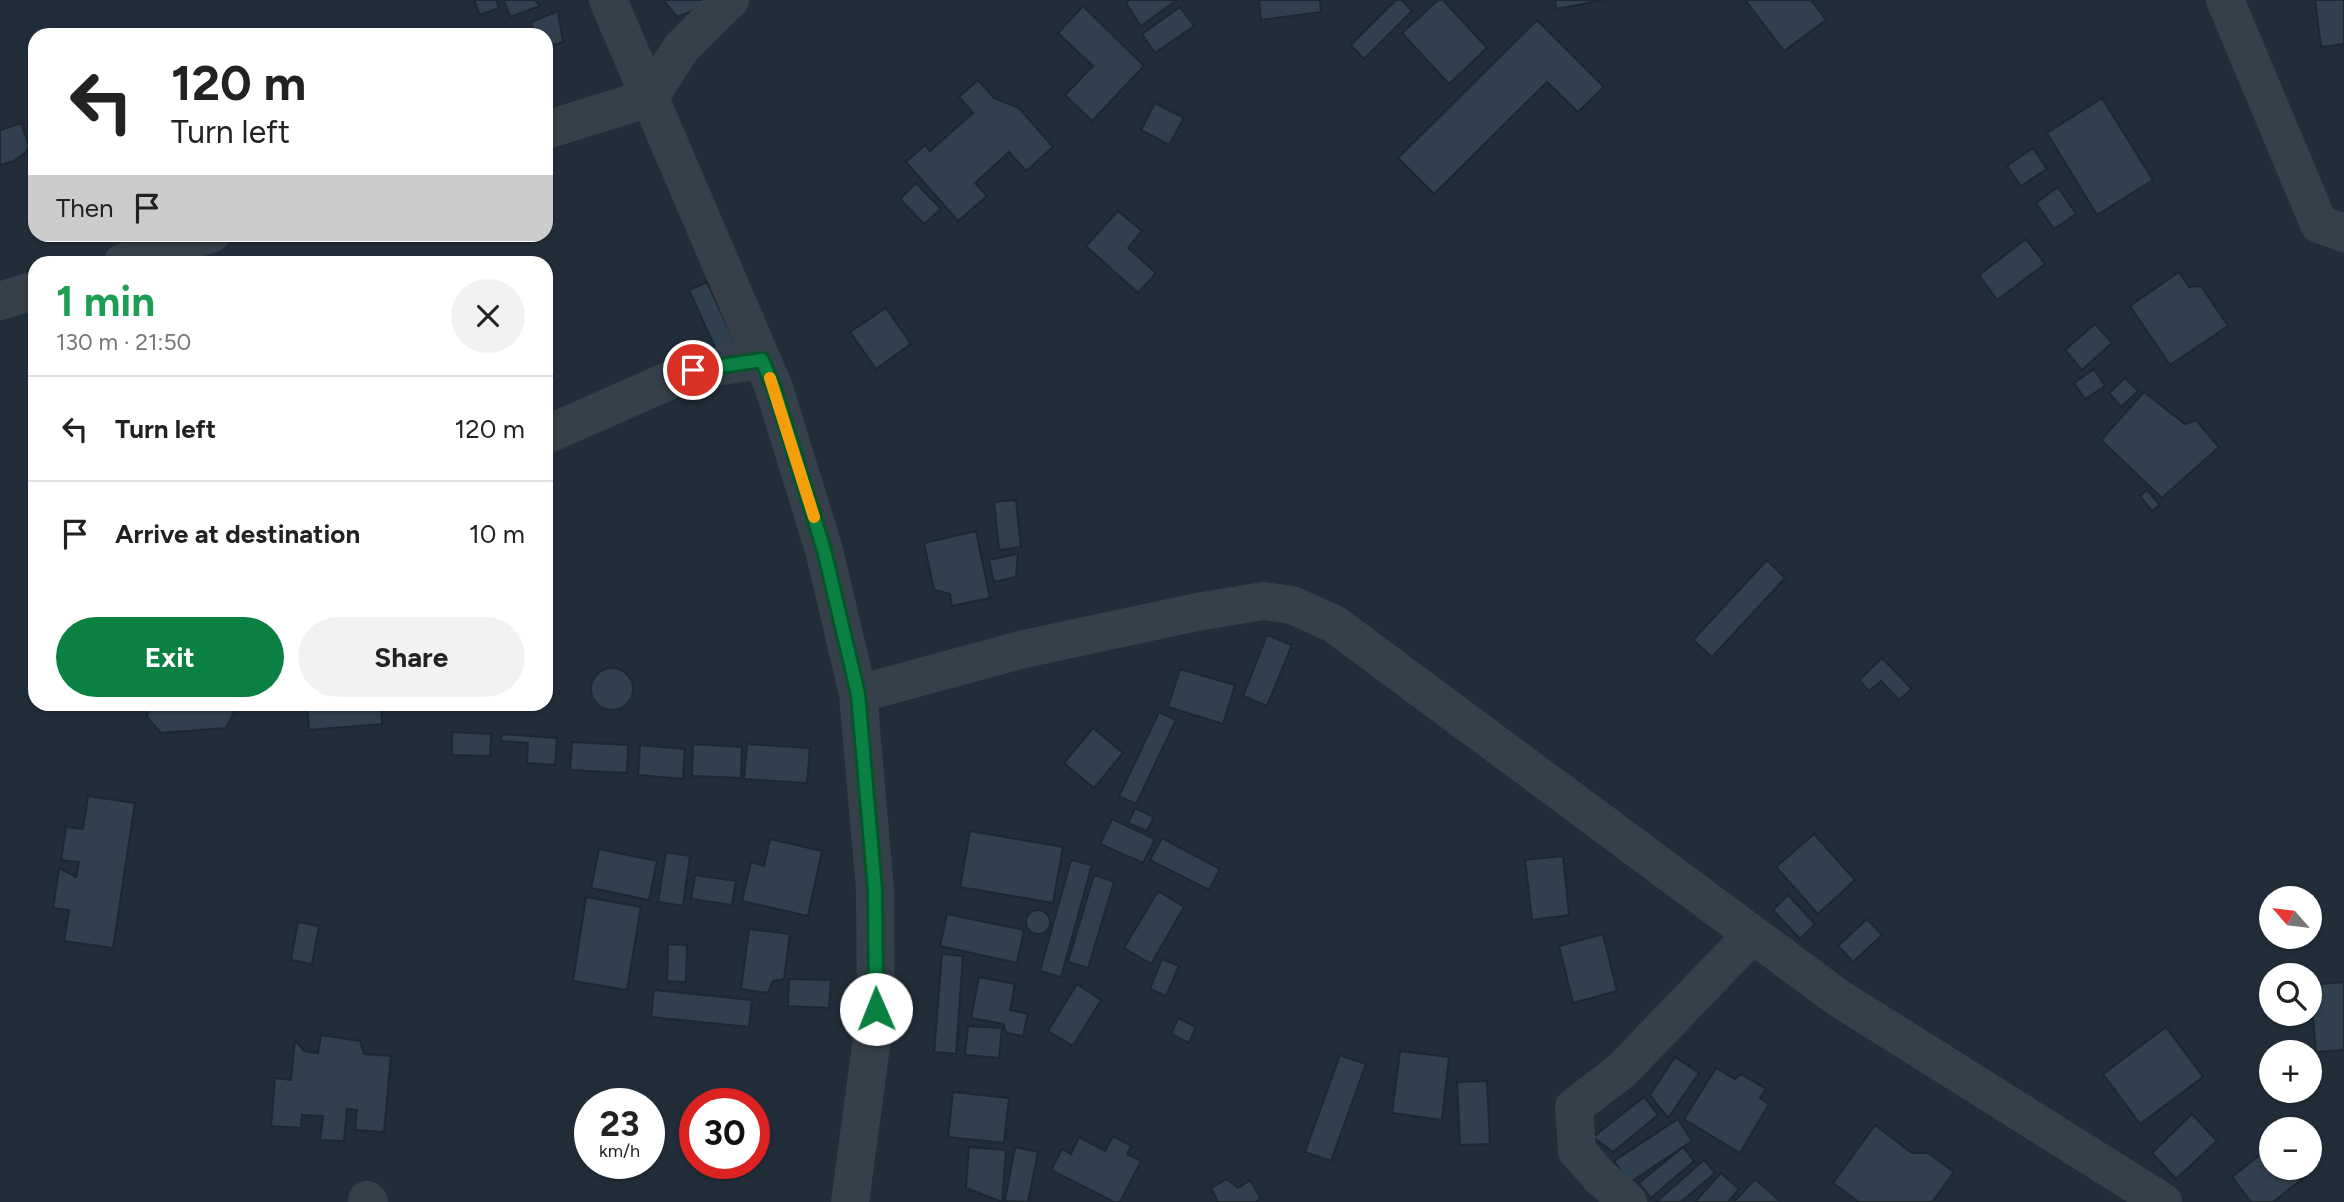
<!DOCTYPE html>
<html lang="en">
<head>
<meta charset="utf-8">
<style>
  :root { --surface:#fff; --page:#f2f2f2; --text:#222; --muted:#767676; --line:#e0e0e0; --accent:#0b8043 }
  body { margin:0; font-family:Figtree,sans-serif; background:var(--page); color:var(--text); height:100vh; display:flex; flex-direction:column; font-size:26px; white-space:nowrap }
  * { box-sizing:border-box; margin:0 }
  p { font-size:23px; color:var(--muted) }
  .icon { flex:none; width:38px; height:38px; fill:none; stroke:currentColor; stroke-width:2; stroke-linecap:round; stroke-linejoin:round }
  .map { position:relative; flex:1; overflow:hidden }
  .panel { position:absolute; left:28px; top:256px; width:525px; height:455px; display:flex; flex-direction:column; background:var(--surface); border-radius:21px; box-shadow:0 2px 5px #0004 }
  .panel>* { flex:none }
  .top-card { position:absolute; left:28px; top:28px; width:525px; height:214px; border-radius:21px; box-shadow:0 2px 5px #0004; background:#fff; color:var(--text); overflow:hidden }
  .needle { width:46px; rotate:298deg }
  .tools { position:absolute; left:2259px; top:886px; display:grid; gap:14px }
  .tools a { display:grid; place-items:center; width:63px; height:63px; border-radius:50%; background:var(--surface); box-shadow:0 2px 5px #0004; font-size:35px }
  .speed { position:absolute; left:574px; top:1088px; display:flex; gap:14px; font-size:35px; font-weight:700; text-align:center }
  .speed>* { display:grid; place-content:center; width:91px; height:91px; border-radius:50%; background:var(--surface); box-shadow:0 2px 5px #0004; line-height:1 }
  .speed small { font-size:18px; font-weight:400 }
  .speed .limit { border:10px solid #d22; background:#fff; color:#111 }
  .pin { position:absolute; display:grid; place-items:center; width:60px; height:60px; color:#fff; margin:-30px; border:4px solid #fff; border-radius:50%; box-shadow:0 2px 7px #0007 }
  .me { position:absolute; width:77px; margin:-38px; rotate:359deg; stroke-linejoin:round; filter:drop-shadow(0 0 5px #0008) }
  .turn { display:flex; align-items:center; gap:24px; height:147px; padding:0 28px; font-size:32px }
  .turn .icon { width:91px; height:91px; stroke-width:2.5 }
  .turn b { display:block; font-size:49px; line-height:60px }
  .then { display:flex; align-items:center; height:66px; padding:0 28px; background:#0003; gap:14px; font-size:26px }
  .round { display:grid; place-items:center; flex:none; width:74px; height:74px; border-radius:37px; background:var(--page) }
  .headline { display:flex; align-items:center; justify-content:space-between; height:119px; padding:0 28px }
  h1 { font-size:42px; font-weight:700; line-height:52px; color:#1e9e55 }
  .button { display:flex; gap:14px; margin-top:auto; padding:14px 28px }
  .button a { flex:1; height:80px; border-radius:42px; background:var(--accent); color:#fff; font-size:28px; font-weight:700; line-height:80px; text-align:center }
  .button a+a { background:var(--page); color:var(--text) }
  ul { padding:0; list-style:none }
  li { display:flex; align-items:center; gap:21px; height:105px; padding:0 28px; border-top:2px solid var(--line) }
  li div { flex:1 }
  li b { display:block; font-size:26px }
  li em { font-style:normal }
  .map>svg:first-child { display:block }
</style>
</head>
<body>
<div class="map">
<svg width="2344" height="1202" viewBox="0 0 2344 1202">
  <rect width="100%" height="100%" fill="#212e3a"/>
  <path fill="#30404e" stroke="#1c2731" stroke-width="2" d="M474,0H496L499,8L480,15Z
    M504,0H535L540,6L510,17Z
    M663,0H704L709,5L677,17Z
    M1130,0H1177L1141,26L1126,3Z
    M1259,0H1320L1321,12L1261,20Z
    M1396,0H1402L1412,11L1364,59L1351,45Z
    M1438,0H1443L1487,48L1449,84L1402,33Z
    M1555,0H1604L1556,9Z
    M1745,0H1811L1826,20L1784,51Z
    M2315,0H2344V44L2321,47Z
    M1083,6L1144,66L1092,121L1065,95L1093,66L1058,33Z
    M1180,7L1194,26L1155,53L1142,34Z
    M558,11L563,42L546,47V35H534L531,22Z
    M1537,20L1604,87L1578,112L1547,82L1434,194L1398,158Z
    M978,80L994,98L1019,108L1053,147L1026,171L1009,152L975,183L987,196L958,221L906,162L925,145L930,151L973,113L959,97Z
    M2102,98L2153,180L2097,215L2047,133Z
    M1155,103L1184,118L1169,145L1141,130Z
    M21,123L29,146L26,152L14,161L0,165V130Z
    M2033,148L2047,169L2021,186L2007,166Z
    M916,183L941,209L924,224L900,199Z
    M2058,187L2076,214L2054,229L2036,203Z
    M1118,211L1142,231L1128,248L1156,273L1138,293L1086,246Z
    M2026,239L2045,264L1997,300L1979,275Z
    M2179,272L2189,287L2201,286L2228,326L2170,365L2130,306Z
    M707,282L737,347L717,352L689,290Z
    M886,308L911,344L876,369L850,332Z
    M2095,324L2112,343L2082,370L2065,350Z
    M2094,369L2105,386L2085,399L2074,383Z
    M2125,378L2138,391L2121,407L2109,393Z
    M2144,392L2185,424L2196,420L2219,447L2162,498L2101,440Z
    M2147,490L2160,505L2152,511L2140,496Z
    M1016,500L1021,547L999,550L994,502Z
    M976,531L990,598L952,606L950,594L934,590L924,543Z
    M1018,554L1016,577L994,582L989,560Z
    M1767,560L1785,578L1712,657L1693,640Z
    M1267,635L1292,645L1267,706L1243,696Z
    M1882,658L1912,689L1899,700L1881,681L1869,691L1859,680Z
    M591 689a21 21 0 1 1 42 0a21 21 0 1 1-42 0Z
    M1180,669L1235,685L1223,724L1168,707Z
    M150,704H238L226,728L161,733L147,717Z
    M307,704H381L382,724L309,730Z
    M1159,712L1176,720L1136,804L1119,796Z
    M1093,728L1123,753L1094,788L1064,763Z
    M452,732L491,734L490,756L452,755Z
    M501,734L557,738L555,765L527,763L528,743L501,741Z
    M572,742L628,745L627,773L570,770Z
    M693,744L742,747L741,778L692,776Z
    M747,744L810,748L807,783L744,779Z
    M640,745L685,749L683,779L638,775Z
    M88,796L135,803L113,948L64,941L69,910L53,908L59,868L76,877L79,862L61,860L66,827L83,829Z
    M1135,808L1154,817L1147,831L1128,823Z
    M1112,819L1155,839L1143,863L1100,844Z
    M970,831L1063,847L1053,903L960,887Z
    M1814,834L1855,880L1818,914L1776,867Z
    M1162,838L1220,869L1209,890L1150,860Z
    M770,839L822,851L808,916L742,901L751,862L764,866Z
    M599,849L657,861L649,900L591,888Z
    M666,852L690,856L683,906L658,902Z
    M1563,856L1569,915L1532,920L1525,860Z
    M1071,860L1092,865L1061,977L1040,971Z
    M695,875L736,881L732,905L691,899Z
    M1094,875L1114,882L1088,968L1068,962Z
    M1158,891L1184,907L1151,964L1124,948Z
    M1788,895L1815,924L1800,939L1773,910Z
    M586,897L641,907L627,990L573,981Z
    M1026 922a12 12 0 1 1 24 0a12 12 0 1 1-24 0Z
    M947,914L1024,930L1017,963L940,946Z
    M1867,919L1882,935L1853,962L1838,946Z
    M298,922L319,926L312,964L291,960Z
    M749,929L790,934L784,979L773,981L768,993L741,989Z
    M1603,934L1617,991L1573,1003L1559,946Z
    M668,944L687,945L686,982L667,981Z
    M942,954L963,956L956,1054L934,1052Z
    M1162,959L1179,966L1166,996L1150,989Z
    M979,977L1015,984L1010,1010L1028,1014L1023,1036L1007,1033L1003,1024L971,1018Z
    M789,979L831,980L829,1008L788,1006Z
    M2344,982V1050L2316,1052L2310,985Z
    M1077,984L1101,1000L1073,1046L1048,1031Z
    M654,990L752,1000L749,1027L651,1017Z
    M1178,1018L1196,1027L1189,1043L1171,1034Z
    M968,1026L1002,1028L999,1058L965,1055Z
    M2166,1027L2203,1077L2140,1124L2103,1074Z
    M321,1035L360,1041L364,1054L391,1056L384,1132L355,1130L357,1110L347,1109L344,1141L320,1140L323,1116L302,1115L301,1128L271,1126L275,1078L291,1080L295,1040L304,1051L318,1053Z
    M1400,1051L1449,1057L1442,1120L1392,1113Z
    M1340,1055L1366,1064L1331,1161L1305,1152Z
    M1675,1057L1699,1073L1668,1118L1650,1095Z
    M1716,1068L1735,1079L1741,1074L1766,1089L1760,1098L1769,1104L1740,1153L1684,1119Z
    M1487,1081L1490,1144L1460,1145L1457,1082Z
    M953,1092L1009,1098L1004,1143L948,1137Z
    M1644,1097L1658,1115L1613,1152L1593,1137Z
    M2192,1114L2217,1141L2176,1179L2152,1153Z
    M1678,1119L1692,1141L1629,1183L1614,1161Z
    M1875,1125L1912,1153H1928L1954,1172L1932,1202H1859L1833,1183Z
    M1113,1136L1131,1146L1127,1154L1141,1161L1120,1202H1114L1051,1170L1062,1149L1071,1154L1079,1137L1105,1151Z
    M2272,1145V1167H2291L2301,1180L2273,1202H2251L2232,1177Z
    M969,1147L1006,1150L1002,1202L966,1188Z
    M1015,1147L1038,1152L1028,1202L1005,1201Z
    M1683,1147L1694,1161L1651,1198L1639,1183Z
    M1704,1160L1715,1173L1681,1202H1656Z
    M1721,1173L1739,1189L1728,1202H1695Z
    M1227,1179L1238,1188L1250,1180L1261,1199L1255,1202H1218L1211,1188Z
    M1755,1179L1781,1202H1734Z"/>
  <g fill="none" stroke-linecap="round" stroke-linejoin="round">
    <path stroke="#35404a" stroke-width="38" d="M608,0L774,388L824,550L858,694L875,890L876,1009L850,1202
      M2225,0L2319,224L2344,233
      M546,130L649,98L682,47L730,0
      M123,262L211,234
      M0,301L35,290
      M546,435L693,370L762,360
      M858,694L1024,649L1197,612L1264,601L1292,605L1334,624L1837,997L2163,1202
      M367,1200L369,1202
      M1628,1202L1601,1178L1577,1151L1574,1107L1621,1071L1752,935"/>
  </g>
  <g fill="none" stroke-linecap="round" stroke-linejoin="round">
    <defs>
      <path id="route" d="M693,370L762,360L774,388L824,550L858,694L875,890L876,1009"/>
    </defs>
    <use href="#route" stroke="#07532c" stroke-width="18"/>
    <use href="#route" stroke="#0b8043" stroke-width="12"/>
    <path stroke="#f59e0b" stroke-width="12" d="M770,378L814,517"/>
  </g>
</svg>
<div class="tools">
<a><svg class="needle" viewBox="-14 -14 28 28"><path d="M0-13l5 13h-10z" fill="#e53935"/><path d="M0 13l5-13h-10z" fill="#767676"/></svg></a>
<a><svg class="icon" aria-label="search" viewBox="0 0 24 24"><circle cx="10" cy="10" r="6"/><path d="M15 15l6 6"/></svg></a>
<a>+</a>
<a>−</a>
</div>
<div class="speed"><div>23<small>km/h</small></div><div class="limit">30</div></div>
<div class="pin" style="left:693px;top:370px;background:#d93025"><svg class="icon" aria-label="arrive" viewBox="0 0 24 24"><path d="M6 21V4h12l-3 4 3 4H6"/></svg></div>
<svg class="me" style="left:876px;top:1009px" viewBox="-20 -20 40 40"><circle r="19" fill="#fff"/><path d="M0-13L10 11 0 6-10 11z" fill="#0b8043"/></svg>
<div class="top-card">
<div class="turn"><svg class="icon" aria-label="left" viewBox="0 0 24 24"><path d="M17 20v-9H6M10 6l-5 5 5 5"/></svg><div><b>120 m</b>Turn left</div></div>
<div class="then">Then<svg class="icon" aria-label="arrive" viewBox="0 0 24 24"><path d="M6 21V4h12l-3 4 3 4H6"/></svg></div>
</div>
<section class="panel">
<div class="headline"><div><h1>1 min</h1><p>130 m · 21:50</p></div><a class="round"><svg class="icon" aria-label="close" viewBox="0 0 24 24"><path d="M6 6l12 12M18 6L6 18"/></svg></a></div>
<ul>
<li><svg class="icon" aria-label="left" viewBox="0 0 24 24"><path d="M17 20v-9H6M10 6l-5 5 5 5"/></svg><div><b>Turn left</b></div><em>120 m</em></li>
<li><svg class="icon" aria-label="arrive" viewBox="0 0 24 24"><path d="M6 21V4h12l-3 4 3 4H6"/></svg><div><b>Arrive at destination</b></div><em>10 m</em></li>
</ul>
<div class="button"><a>Exit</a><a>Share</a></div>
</section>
</div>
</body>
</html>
